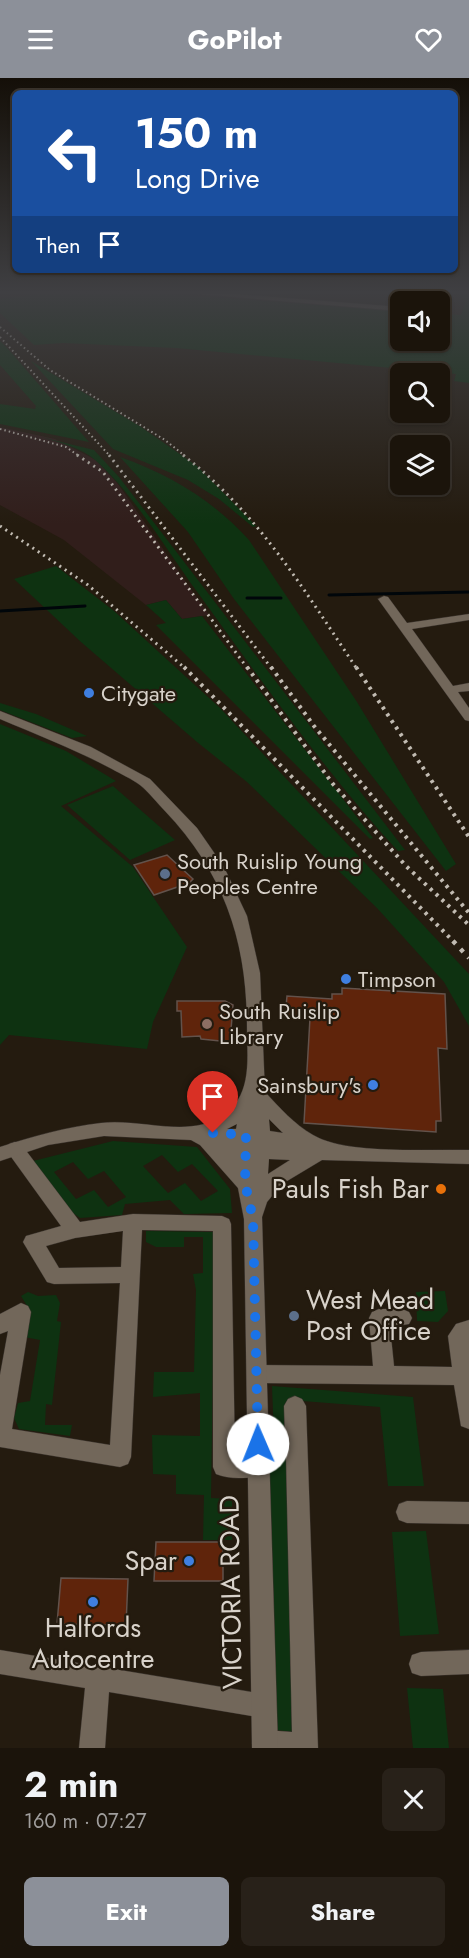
<!DOCTYPE html>
<html lang="en">
<head>
<meta charset="utf-8">
<style>
  :root { --surface:#1b140b; --page:#282119; --text:#f1f3f6; --muted:#a09e9d; --line:#39332c; --accent:#8c9099 }
  body { margin:0; font-family:Jost,sans-serif; background:var(--page); color:var(--text); height:100vh; display:flex; flex-direction:column; font-size:22px; white-space:nowrap }
  * { box-sizing:border-box; margin:0 }
  p { font-size:20px; color:var(--muted) }
  .icon { flex:none; width:33px; height:33px; fill:none; stroke:currentColor; stroke-width:2; stroke-linecap:round; stroke-linejoin:round }
  .map { position:relative; height:1670px; overflow:hidden }
  .details { display:flex; flex-direction:column; background:var(--surface); flex:1 }
  .details>* { flex:none }
  .top-card { position:absolute; left:12px; top:12px; width:446px; height:183px; border-radius:9px; box-shadow:0 2px 4px #0004,0 0 0 2px var(--line); background:#1a4fa0; color:#fff; overflow:hidden }
  .fabs { position:absolute; left:390px; top:213px; display:grid; gap:12px }
  .fabs a { display:grid; place-items:center; width:60px; height:60px; border-radius:9px; background:var(--surface); box-shadow:0 2px 4px #0004,0 0 0 2px var(--line); font-size:30px }
  .pin { position:absolute; display:grid; place-items:center; width:51px; height:51px; color:#fff; margin:-62px -26px; border-radius:50% 50% 50% 0; rotate:-45deg; box-shadow:0 0 6px #0007 }
  .pin .icon { rotate:45deg }
  .me { position:absolute; width:66px; margin:-33px; rotate:359deg; stroke-linejoin:round; filter:drop-shadow(0 0 4px #0008) }
  .turn { display:flex; align-items:center; gap:21px; height:126px; padding:0 24px; font-size:27px }
  .turn .icon { width:78px; height:78px; stroke-width:2.5 }
  .turn b { display:block; font-size:42px; line-height:51px }
  .then { display:flex; align-items:center; height:57px; padding:0 24px; background:#0003; gap:12px; font-size:22px }
  .round { display:grid; place-items:center; flex:none; width:63px; height:63px; border-radius:9px; background:var(--page) }
  .summary { display:flex; align-items:center; justify-content:space-between; height:102px; padding:0 24px }
  h1 { font-size:36px; font-weight:700; line-height:45px }
  .cta { display:flex; gap:12px; margin-top:auto; padding:12px 24px }
  .cta a { flex:1; height:69px; border-radius:9px; background:var(--accent); color:#fff; font-size:24px; font-weight:700; line-height:69px; text-align:center }
  .cta a+a { background:var(--page); color:var(--text) }
  header { display:flex; justify-content:space-between; align-items:center; height:78px; padding:0 24px; background:var(--accent); color:#fff; font-size:27px; font-weight:700 }
  .map>svg:first-child { display:block }
</style>
</head>
<body>
<header><svg class="icon" aria-label="menu" viewBox="0 0 24 24"><path d="M4 6h16M4 12h16M4 18h16"/></svg>GoPilot<svg class="icon" aria-label="heart" viewBox="0 0 24 24"><path d="M12 20l-8-8c-3-5 5-10 8-4 3-6 11-1 8 4z"/></svg></header>
<div class="map">
<svg width="469" height="1670" viewBox="0 0 469 1670">
  <rect width="100%" height="100%" fill="#241b0f"/>
  <path fill="#311e1b" d="M0,349L55,361L96,382L118,406L209,537L182,541L166,522L146,527L64,462L0,427Z"/>
  <path fill="#0e3211" fill-rule="evenodd" d="M68,212H115L400,233V262H440V236L461,237L466,223L454,212H469V305L454,303L456,296L176,270L63,265L34,267L0,235V221Z
    M0,263L8,271L89,364L0,346V326L35,331L36,328L0,287Z
    M31,283L141,349L197,388L256,448L253,449L219,421L188,402L113,371Z
    M41,359L94,372L119,399L405,772L398,773C325,694 261,602 198,515C167,473 134,416 95,382C82,370 58,364 41,359Z
    M120,379C169,396 214,423 249,462L357,624L456,786L446,793L234,521L188,454Z
    M56,488L114,533L220,630L469,896V948L444,904L377,830L247,704L197,664L81,564L14,501Z
    M166,522L182,541L202,538L373,760L370,761L156,547L166,545L146,527Z
    M0,625L36,636L87,658L72,660L0,632Z
    M0,646L66,673L116,703L61,728L133,789L187,869L153,944L147,971L9,957L0,967Z
    M113,708L175,762L130,782L67,727Z
    M113,1063L197,1069L230,1111L232,1135L184,1136L170,1122L125,1126L122,1137L80,1140L69,1132L33,1083ZM162,1077L178,1094L192,1086L218,1113L201,1123L185,1105L168,1115L143,1088ZM73,1084L88,1101L104,1093L126,1119L108,1129L94,1112L76,1121L54,1094Z
    M146,1153L215,1154L211,1420L232,1421V1462H203L204,1417L176,1416V1397L153,1396L152,1357L200,1358V1315L153,1319L154,1294H194L196,1212L193,1196L203,1195V1159H184V1169H156L146,1164Z
    M445,1213L448,1233L438,1244L417,1243L416,1214Z
    M28,1214L38,1218L56,1217L60,1225L57,1243L61,1244L52,1327L46,1326L45,1347H72L70,1358L19,1351L14,1340L18,1325L30,1323L40,1262L24,1259L29,1231L21,1218Z
    M272,1308L413,1319L424,1408H388L380,1329L289,1322L290,1358L274,1359Z
    M282,1376L288,1380L298,1655L276,1652L267,1380Z
    M426,1453L439,1556L400,1558L392,1454Z
    M407,1610L443,1611L449,1670H413Z"/>
  <g fill="none" stroke-linecap="round" stroke-linejoin="round">
    <path stroke="#00060a" stroke-width="3" d="M329,517L469,514
      M247,520H281
      M0,533L85,528"/>
  </g>
  <path fill="#5f240b" stroke="#62524b" stroke-width="1.5" d="M167,777L193,801L189,805L154,817L134,787Z
    M342,910L445,916L447,971L438,970L441,1043H436V1054L304,1045L310,940L285,939L287,918L332,921V916H342Z
    M177,923H225L233,927L230,964L201,961L200,958L182,959L181,933H177Z
    M156,1464H223V1503H154Z
    M61,1500L128,1501L126,1547L57,1546Z"/>
  <g fill="none" stroke-linecap="round" stroke-linejoin="round">
    <defs>
      <path id="minor" d="M151,212H184L400,229V233Z
        M410,213L417,215L412,224H405Z
        M384,518L388,519L407,545L469,536V542L412,551L453,608L469,605V613L458,614L469,630V643L465,642L378,521Z
        M15,1064L21,1066L80,1144L133,1136L222,1138L229,1141L231,1146L235,1378H258L266,1381L269,1388L266,1395C252,1401 230,1402 216,1396L213,1389V1153L142,1152L131,1379L128,1386L120,1389L0,1369V1297L8,1253L0,1256V1236L21,1225L28,1228L31,1234L12,1351L110,1367L120,1205L54,1206L47,1204L23,1164L26,1158L61,1148L9,1076L6,1071L9,1066ZM123,1153L121,1189L59,1190L46,1168L75,1160Z
        M379,1231H402L409,1234L412,1240L409,1246L390,1249L394,1288L452,1289L448,1258L456,1246L469,1242V1351L461,1348L454,1307L257,1305L250,1303L247,1296L250,1289L257,1287L373,1288L369,1240L372,1234Z
        M295,1318L302,1321L306,1328L318,1670H254L252,1665L256,1656L265,1652L292,1654L286,1378L250,1373L247,1366L250,1359L258,1356L285,1358L284,1328L288,1321Z
        M407,1423L469,1424V1446L407,1445L399,1442L396,1434L399,1426Z
        M0,1572L264,1616L273,1619L276,1628L273,1637L264,1640L109,1614L105,1670H79L85,1610L0,1596Z
        M469,1572V1596L421,1598L412,1595L409,1586L412,1577L421,1574Z"/>
      <path id="tertiary" d="M0,633L91,669L150,701L197,750L224,789L247,838L260,895L265,1014C280,1030 294,1046 313,1057C346,1077 429,1071 469,1072V1086L322,1082L282,1106L267,1124L262,1139L278,1670H252L244,1141L238,1110L200,1067L191,1062L104,1058L48,1067L0,1083V1069C34,1058 66,1049 101,1045C142,1040 190,1062 225,1036C253,1015 247,979 247,948C247,863 224,795 165,733C157,725 149,714 140,707C132,701 121,696 112,691C76,672 38,657 0,641ZM269,1041L283,1055L270,1053ZM237,1046L236,1051H227ZM269,1081L290,1082L268,1096Z"/>
    </defs>
    <use href="#minor" stroke="#3a332d" stroke-width="1"/>
    <use href="#tertiary" stroke="#3a332d" stroke-width="1"/>
    <use href="#minor" fill="#72675a" fill-rule="evenodd"/>
    <use href="#tertiary" fill="#72675a" fill-rule="evenodd"/>
    <path stroke="#c1bbb2" stroke-width="2" stroke-dasharray="1.5 3" stroke-linecap="butt" d="M0,249L50,292L165,362L185,378
      M0,259L110,378
      M0,351L66,369L79,378"/>
    <path stroke="#c1bbb2" stroke-width="3" stroke-dasharray="2 4.5" stroke-linecap="butt" d="M77,377L103,394L248,591
      M109,377L272,591
      M183,377C259,436 304,512 357,591
      M0,448L88,507L186,591"/>
    <path stroke="#c1bbb2" stroke-width="4" stroke-dasharray="3 5" stroke-linecap="butt" d="M184,589L454,864
      M247,589L333,706L406,788L469,847
      M271,589L314,648L469,835
      M356,589L469,759"/>
    <path stroke="#c1bbb2" stroke-width="4.5" stroke-dasharray="4 7" stroke-linecap="butt" d="M453,863L469,880"/>
  </g>
  <linearGradient id="sky" x2="0" y2="1"><stop stop-color="#140f08"/><stop offset="0.48" stop-color="#3f3f42"/><stop offset="1" stop-color="#3f3f42" stop-opacity="0"/></linearGradient>
  <rect width="469" height="446" fill="url(#sky)"/>
  <g fill="none" stroke-linecap="round" stroke-linejoin="round">
    <path stroke="#1a73e8" stroke-width="10" stroke-dasharray="0 18" d="M213,1055L246,1057L245,1105L253,1141L258,1366"/>
  </g>
  <g fill="#3f7fe0" stroke="#241b0f" stroke-width="2">
    <circle cx="89" cy="615" r="6"/>
    <circle cx="346" cy="901" r="6"/>
    <circle cx="373" cy="1007" r="6"/>
    <circle cx="189" cy="1483" r="6"/>
    <circle cx="93" cy="1524" r="6"/>
  </g>
  <g fill="#5c6f8a" stroke="#241b0f" stroke-width="2">
    <circle cx="165" cy="796" r="6"/>
    <circle cx="294" cy="1238" r="6"/>
  </g>
  <circle fill="#8d6e63" stroke="#241b0f" stroke-width="2" cx="207" cy="946" r="6"/>
  <circle fill="#e8710a" stroke="#241b0f" stroke-width="2" cx="441" cy="1111" r="6"/>
  <g text-anchor="middle" stroke-width="4.5" stroke-linejoin="round" paint-order="stroke">
    <g font-size="22" fill="#d8d2ca" stroke="#241b0f" text-anchor="start">
      <text x="101" y="623">Citygate</text>
      <text x="177" y="791">South Ruislip Young<tspan x="177" dy="25">Peoples Centre</tspan></text>
      <text x="358" y="909">Timpson</text>
      <text x="219" y="941">South Ruislip<tspan x="219" dy="25">Library</tspan></text>
      <text x="361" y="1015" text-anchor="end">Sainsbury's</text>
    </g>
    <g font-size="27" fill="#d8d2ca" stroke="#241b0f" text-anchor="end">
      <text x="429" y="1120">Pauls Fish Bar</text>
      <text x="306" y="1231" text-anchor="start">West Mead<tspan x="306" dy="31">Post Office</tspan></text>
      <text x="177" y="1492">Spar</text>
      <text x="93" y="1559" text-anchor="middle">Halfords<tspan x="93" dy="31">Autocentre</tspan></text>
    </g>
    <g font-size="27" fill="#d8d2ca" stroke="#241b0f">
      <text transform="translate(231 1514) rotate(-91)" y="9">VICTORIA ROAD</text>
    </g>
  </g>
</svg>
<div class="fabs">
<a><svg class="icon" aria-label="sound" viewBox="0 0 24 24"><path d="M4 9h4l5-4v14l-5-4H4zM17 9q2 3 0 6"/></svg></a>
<a><svg class="icon" aria-label="search" viewBox="0 0 24 24"><circle cx="10" cy="10" r="6"/><path d="M15 15l6 6"/></svg></a>
<a><svg class="icon" aria-label="layers" viewBox="0 0 24 24"><path d="M12 4l9 5-9 5-9-5zM3 14l9 5 9-5"/></svg></a>
</div>
<div class="pin" style="left:213px;top:1055px;background:#d93025"><svg class="icon" aria-label="arrive" viewBox="0 0 24 24"><path d="M6 21V4h12l-3 4 3 4H6"/></svg></div>
<svg class="me" style="left:258px;top:1366px" viewBox="-20 -20 40 40"><circle r="19" fill="#fff"/><path d="M0-13L10 11 0 6-10 11z" fill="#1a73e8"/></svg>
<div class="top-card">
<div class="turn"><svg class="icon" aria-label="left" viewBox="0 0 24 24"><path d="M17 20v-9H6M10 6l-5 5 5 5"/></svg><div><b>150 m</b>Long Drive</div></div>
<div class="then">Then<svg class="icon" aria-label="arrive" viewBox="0 0 24 24"><path d="M6 21V4h12l-3 4 3 4H6"/></svg></div>
</div>
</div>
<section class="details">
<div class="summary"><div><h1>2 min</h1><p>160 m · 07:27</p></div><a class="round"><svg class="icon" aria-label="close" viewBox="0 0 24 24"><path d="M6 6l12 12M18 6L6 18"/></svg></a></div>
<div class="cta"><a>Exit</a><a>Share</a></div>
</section>
</body>
</html>
